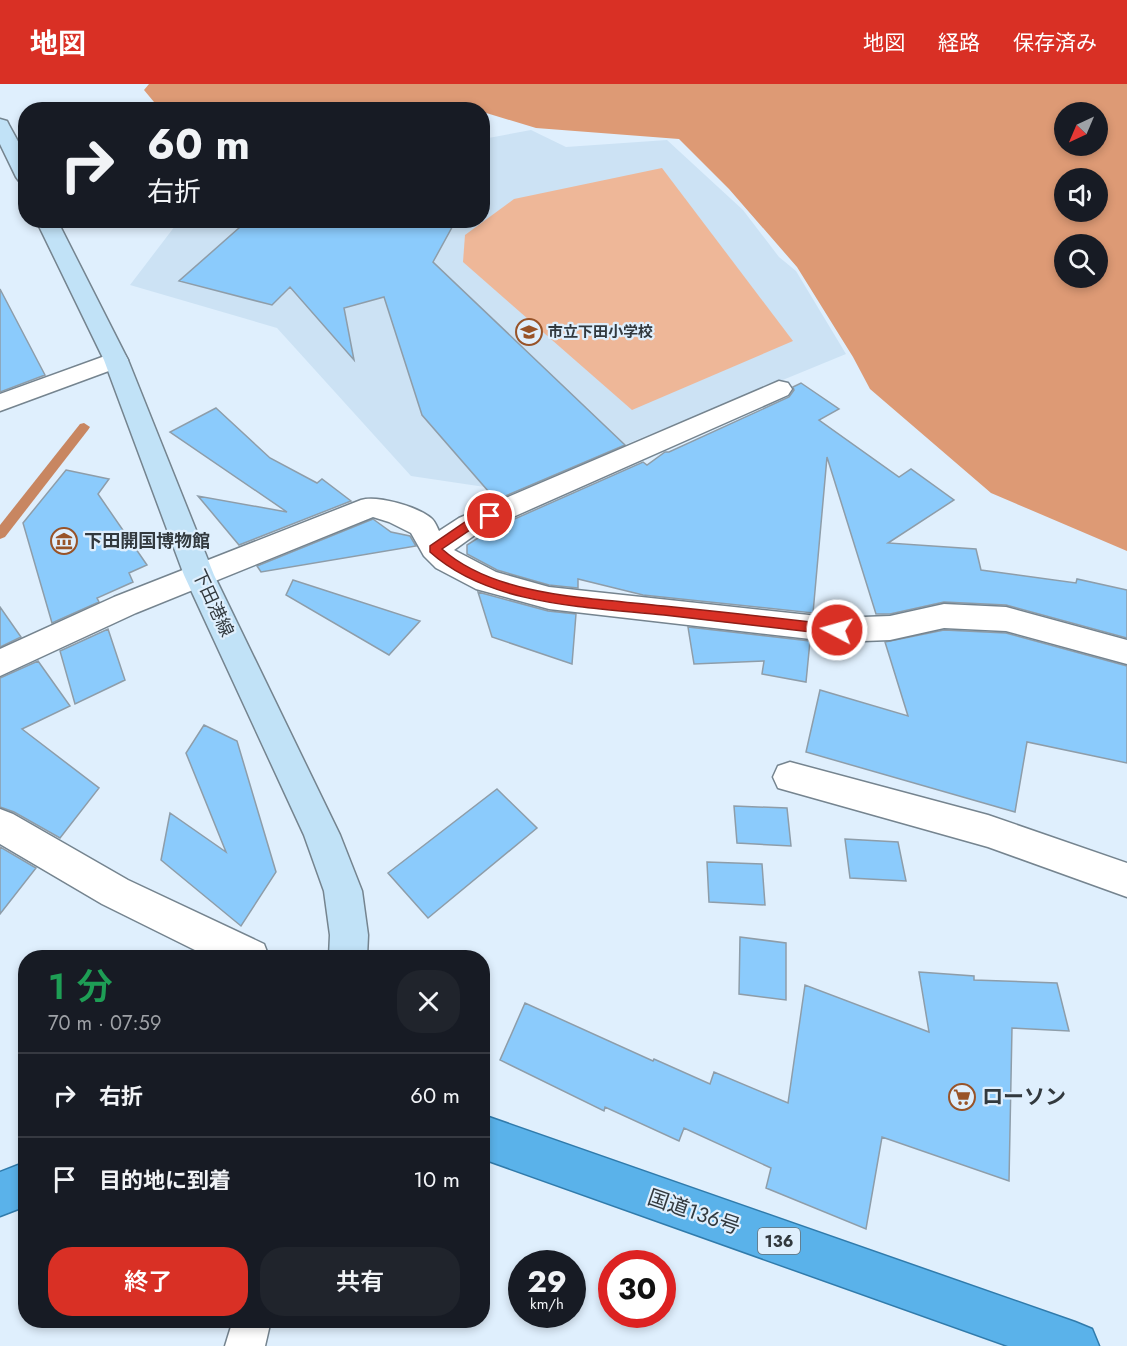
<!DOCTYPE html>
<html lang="ja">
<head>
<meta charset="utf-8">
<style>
  :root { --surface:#171b24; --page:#20242c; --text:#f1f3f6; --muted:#9ea1a6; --line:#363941; --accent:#d93025 }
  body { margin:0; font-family:Jost,"Noto Sans JP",sans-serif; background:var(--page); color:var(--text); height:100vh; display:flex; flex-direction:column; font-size:22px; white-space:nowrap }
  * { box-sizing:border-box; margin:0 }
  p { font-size:20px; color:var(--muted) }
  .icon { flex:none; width:33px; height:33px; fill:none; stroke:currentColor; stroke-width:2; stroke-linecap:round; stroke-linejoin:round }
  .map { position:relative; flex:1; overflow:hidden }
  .panel { position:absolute; left:18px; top:866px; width:472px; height:378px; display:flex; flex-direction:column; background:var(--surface); border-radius:24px; box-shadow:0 3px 9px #0003 }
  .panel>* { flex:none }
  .hud { position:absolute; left:18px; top:18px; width:472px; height:126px; border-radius:24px; box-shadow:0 3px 9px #0003; background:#171b24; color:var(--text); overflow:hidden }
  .needle { width:39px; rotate:224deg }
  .fabs { position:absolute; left:1054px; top:18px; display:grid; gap:12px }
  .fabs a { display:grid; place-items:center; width:54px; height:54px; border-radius:50%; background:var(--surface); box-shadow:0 3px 9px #0003; font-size:30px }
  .speed { position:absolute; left:508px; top:1166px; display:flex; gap:12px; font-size:30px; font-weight:700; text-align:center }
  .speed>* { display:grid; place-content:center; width:78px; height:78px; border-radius:50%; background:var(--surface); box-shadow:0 3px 9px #0003; line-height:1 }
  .speed small { font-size:15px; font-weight:400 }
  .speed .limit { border:9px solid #d22; background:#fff; color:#111 }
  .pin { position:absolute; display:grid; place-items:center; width:51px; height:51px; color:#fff; margin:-26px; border:3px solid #fff; border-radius:50%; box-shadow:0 2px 6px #0007 }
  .me { position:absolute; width:66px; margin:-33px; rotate:276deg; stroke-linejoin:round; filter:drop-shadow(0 0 4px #0008) }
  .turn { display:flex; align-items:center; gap:21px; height:126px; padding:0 30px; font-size:27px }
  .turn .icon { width:78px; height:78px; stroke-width:2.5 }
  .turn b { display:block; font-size:42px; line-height:51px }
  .round { display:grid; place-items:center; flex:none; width:63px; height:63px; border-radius:24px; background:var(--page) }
  .head { display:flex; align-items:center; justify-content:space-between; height:102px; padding:0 30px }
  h1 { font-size:36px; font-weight:600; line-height:45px; color:#1e9e55 }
  .button { display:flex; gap:12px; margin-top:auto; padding:12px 30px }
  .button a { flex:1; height:69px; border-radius:24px; background:var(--accent); color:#fff; font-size:24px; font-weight:600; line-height:69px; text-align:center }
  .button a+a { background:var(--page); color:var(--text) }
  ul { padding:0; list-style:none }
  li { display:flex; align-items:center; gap:18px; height:84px; padding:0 30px; border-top:2px solid var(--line) }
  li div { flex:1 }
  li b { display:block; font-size:22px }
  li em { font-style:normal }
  header { display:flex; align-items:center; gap:36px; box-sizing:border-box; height:84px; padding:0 30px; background:var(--accent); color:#fff }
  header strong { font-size:28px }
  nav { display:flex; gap:33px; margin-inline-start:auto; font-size:21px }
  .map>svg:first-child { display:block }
</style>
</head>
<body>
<header>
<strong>地図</strong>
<nav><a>地図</a><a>経路</a><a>保存済み</a></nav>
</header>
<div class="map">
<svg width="1127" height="1262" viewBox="0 0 1127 1262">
  <rect width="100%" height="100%" fill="#dfeffd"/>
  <path fill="#cce2f4" d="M531,46L566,63L667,56L743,126L779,173L796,187L846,270L512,407L411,392L277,244L130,201L175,142L186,137L483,136V55Z"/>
  <path fill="#eeb798" d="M662,84L793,257L632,326L463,178L465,151L514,115Z"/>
  <path fill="#dd9a75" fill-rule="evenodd" d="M149,0H1127V467L991,409L870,305L853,273L797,183L729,105L679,55L536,44L483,28V26L470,24L164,25L154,18L144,6ZM1065,28H1098V62H1065ZM1065,94H1098V128H1065ZM1065,160H1098V194H1065Z"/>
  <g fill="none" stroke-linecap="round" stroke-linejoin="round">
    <path fill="#c88661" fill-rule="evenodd" d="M84,339L90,343L88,346L5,453L0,455V441L80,340Z"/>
  </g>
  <path fill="#8bcbfc" stroke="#8e9da9" stroke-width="1.5" d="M248,136H364L388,142L394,136H456L433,178L625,361L496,416L422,331L384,213L344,224L354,276L290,203L272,221L179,197Z
    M0,205L45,291L0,308Z
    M801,299L839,325L819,336L899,393L911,385L954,416L888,459L976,465L981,486L1076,499L1077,495L1127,506V554L1006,521L944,518L890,530H876L827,373L813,529L643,511L578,495V504L549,501L497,486L467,470V461L492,445L643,378L647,381L665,368H669L789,313L794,306L793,303Z
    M216,324L270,374L317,399L322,395L351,417L239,461L198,412L287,428L170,348Z
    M66,386L109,395L98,410L147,481L129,489L133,498L97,514L99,518L52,539L23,439Z
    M373,435L391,448L410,452L416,462L261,488L257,482Z
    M293,496L420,537L389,571L286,511Z
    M478,508L548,527L576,530L572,580L492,553Z
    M0,523L21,553L0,563Z
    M688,543L810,557L806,598L762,590L764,577L694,580Z
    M108,545L125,596L75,620L60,567Z
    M944,546L1006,549L1127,582V679L1027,658L1015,728L806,668L820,606L908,632L885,558Z
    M38,577L70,622L22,645L99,704L60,754L14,728L0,723V594Z
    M204,641L237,657L276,788L241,842L161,776L170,729L226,768L186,669Z
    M497,705L537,744L428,834L388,789Z
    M734,722L787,724L791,762L737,759Z
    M845,755L898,758L906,797L850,794Z
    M0,763L36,784L0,830Z
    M707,778L762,780L765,821L709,818Z
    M740,853L786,859V916L739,910Z
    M919,888L974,892V896L1057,899L1069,947L1012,944L1009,1097L882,1053L866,1145L766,1104L771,1084L684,1044L679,1057L605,1023L604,1027L500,976L525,919L653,977L654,975L710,1000L714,988L788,1019L805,901L929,948Z"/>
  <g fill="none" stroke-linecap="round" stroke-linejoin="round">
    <defs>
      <path id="service" d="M233,1236H271L265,1262H225Z"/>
      <path id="minor" d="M116,268L125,271L128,276L125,281L0,327V310Z
        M779,297L788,299L792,305L788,311L479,448L454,466L496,488L549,503L837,534L890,532L944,520L1006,523L1127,556V580L1006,547L944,544L890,556L837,558L549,525L476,505L436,484L424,472L411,449L389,438L373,433L136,529L0,592V565L114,513L361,416C378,411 418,423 431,434C435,437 437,443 439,447L459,434Z
        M790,678L988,731L1127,779V813L988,763L778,704L773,693L778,682Z
        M0,725L13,730L128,796L264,860L269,873H209L102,820L0,760Z"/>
      <path id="secondary" d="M0,35L7,37L9,41L26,72V99L19,97L16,93L0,60Z
        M36,136H57L128,276L214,491L340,751L362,807L368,851L367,873H329L330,851L324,807L304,751L184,491L104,276Z"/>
      <path id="trunk" d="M483,1031L1075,1238L1092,1245L1099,1262H1008L483,1075Z
        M26,1078V1122L0,1132V1088Z"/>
    </defs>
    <use href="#service" stroke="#75848f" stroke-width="3"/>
    <use href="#minor" stroke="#75848f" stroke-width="3"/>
    <use href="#secondary" stroke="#75848f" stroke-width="3"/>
    <use href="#trunk" stroke="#317bab" stroke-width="3"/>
    <use href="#service" fill="#fff" fill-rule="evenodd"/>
    <use href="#minor" fill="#fff" fill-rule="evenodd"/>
    <use href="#secondary" fill="#c1e2f7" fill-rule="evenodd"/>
    <use href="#trunk" fill="#5ab2ea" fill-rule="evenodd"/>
  </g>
  <path fill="#d93025" stroke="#8d1f18" stroke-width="1.5" d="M490,428L496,432L494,435L473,444L442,465C497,514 595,514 664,522C722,528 779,534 837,541L843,546L837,551C779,544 721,538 664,531C588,523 490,522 430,468V462L465,438Z"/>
  <defs>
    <symbol id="school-ring" viewBox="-11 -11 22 22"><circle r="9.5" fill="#dfeffd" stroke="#985328" stroke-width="1.5"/><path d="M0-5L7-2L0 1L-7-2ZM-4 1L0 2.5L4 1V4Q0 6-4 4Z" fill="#985328"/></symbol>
    <symbol id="museum-ring" viewBox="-11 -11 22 22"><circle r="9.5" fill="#dfeffd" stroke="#985328" stroke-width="1.5"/><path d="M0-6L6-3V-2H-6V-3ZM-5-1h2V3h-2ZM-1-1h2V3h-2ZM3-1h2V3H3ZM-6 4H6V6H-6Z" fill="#985328"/></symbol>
    <symbol id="supermarket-ring" viewBox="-11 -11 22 22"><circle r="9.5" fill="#dfeffd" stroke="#985328" stroke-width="1.5"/><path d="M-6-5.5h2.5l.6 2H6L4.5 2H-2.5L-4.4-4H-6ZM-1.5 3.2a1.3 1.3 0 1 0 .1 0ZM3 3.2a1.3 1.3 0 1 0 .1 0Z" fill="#985328"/></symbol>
  </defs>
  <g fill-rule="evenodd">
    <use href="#school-ring" x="514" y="233" width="30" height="30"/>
    <use href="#museum-ring" x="49" y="442" width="30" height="30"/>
    <use href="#supermarket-ring" x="947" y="998" width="30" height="30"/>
  </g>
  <g text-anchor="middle" stroke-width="4.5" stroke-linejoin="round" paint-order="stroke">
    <g font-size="15" font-weight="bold" fill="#32393e" stroke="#dfeffd" text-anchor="start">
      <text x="548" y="253">市立下田小学校</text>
    </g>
    <rect fill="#dfeffd" stroke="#667077" stroke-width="1.5" x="758" y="1144" width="42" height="26" rx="4.5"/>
    <g font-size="16" font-weight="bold" fill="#32393e">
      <text x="779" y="1163">136</text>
    </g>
    <g font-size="18" font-weight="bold" fill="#32393e" stroke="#dfeffd" text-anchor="start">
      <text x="84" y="463">下田開国博物館</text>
    </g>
    <g font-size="18" fill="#32393e" stroke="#dfeffd">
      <text transform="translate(213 519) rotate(65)" y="6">下田港線</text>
    </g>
    <g font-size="21" font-weight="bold" fill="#32393e" stroke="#dfeffd" text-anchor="start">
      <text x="982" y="1020">ローソン</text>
    </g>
    <g font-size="21" fill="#32393e" stroke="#dfeffd">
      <text transform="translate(694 1128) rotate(19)" y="7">国道136号</text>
    </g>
  </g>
</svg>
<div class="fabs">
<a><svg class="needle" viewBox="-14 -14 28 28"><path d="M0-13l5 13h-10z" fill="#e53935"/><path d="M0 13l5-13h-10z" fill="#9ea1a6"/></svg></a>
<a><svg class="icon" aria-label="sound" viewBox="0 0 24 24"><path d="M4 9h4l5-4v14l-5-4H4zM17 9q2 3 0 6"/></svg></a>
<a><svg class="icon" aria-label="search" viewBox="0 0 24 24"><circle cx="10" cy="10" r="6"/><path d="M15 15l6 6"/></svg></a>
</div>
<div class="speed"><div>29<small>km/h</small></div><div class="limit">30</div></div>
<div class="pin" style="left:490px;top:432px;background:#d93025"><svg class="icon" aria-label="arrive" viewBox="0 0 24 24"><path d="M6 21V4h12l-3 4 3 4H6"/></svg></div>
<svg class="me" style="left:837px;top:546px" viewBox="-20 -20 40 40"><circle r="17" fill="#d93025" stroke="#fff" stroke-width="3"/><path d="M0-11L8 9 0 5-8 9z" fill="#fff"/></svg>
<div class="hud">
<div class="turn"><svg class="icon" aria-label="right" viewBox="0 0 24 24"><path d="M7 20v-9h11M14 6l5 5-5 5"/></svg><div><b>60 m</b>右折</div></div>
</div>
<section class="panel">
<div class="head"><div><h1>1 分</h1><p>70 m · 07:59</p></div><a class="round"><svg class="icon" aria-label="close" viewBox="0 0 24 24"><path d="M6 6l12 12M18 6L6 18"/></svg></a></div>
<ul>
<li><svg class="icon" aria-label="right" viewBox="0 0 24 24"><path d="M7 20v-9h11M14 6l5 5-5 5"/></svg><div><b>右折</b></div><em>60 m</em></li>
<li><svg class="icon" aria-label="arrive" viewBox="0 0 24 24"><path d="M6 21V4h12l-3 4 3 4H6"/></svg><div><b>目的地に到着</b></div><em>10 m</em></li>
</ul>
<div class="button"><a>終了</a><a>共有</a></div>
</section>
</div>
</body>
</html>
